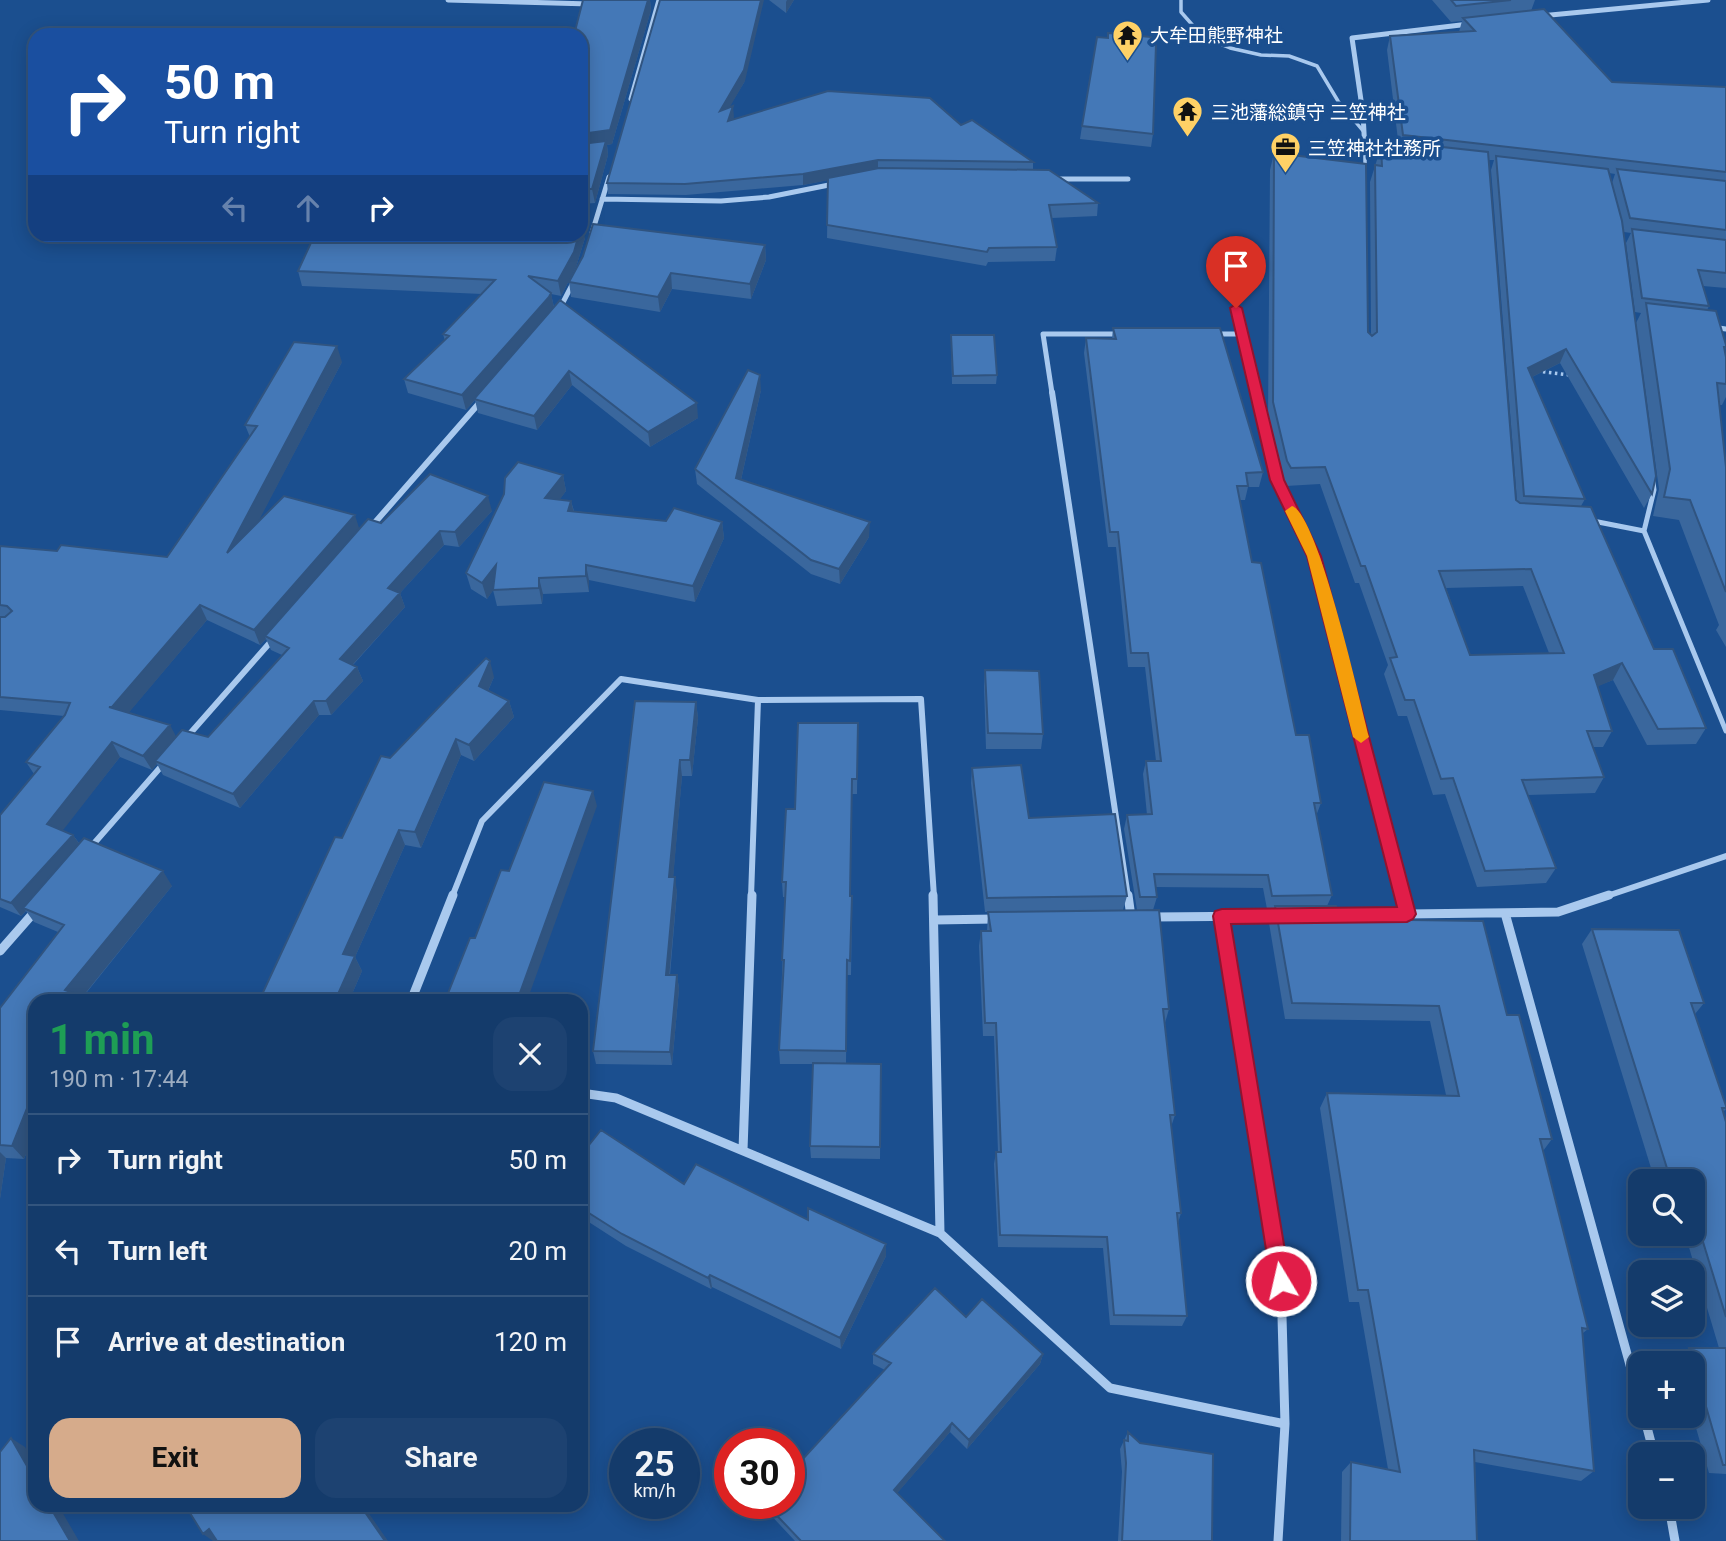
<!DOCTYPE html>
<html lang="en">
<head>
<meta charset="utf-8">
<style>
  :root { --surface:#143b6b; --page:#1d4271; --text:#f1f3f6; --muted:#9dadc1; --line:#33557e; --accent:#d6ab8b }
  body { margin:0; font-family:Roboto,"Noto Sans JP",sans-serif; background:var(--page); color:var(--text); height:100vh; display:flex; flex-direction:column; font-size:26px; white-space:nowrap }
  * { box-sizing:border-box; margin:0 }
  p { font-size:23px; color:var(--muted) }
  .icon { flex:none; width:38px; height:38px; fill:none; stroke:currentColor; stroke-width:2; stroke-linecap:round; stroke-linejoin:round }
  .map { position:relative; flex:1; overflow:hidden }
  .details { position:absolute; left:28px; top:994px; width:560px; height:518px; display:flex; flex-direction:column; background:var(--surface); border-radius:21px; box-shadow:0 4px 18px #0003,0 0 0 2px var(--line) }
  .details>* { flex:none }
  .guide { position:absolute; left:28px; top:28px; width:560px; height:214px; border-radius:21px; box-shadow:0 4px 18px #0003,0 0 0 2px var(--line); background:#1a4fa0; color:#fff; overflow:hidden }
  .buttons { position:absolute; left:1628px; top:1169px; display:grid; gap:14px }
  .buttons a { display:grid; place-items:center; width:77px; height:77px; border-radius:14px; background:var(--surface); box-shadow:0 4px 18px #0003,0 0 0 2px var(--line); font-size:35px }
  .speed { position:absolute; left:609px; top:1428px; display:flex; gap:14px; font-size:35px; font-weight:700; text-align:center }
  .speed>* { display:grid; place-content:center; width:91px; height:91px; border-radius:50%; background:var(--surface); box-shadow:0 4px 18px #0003,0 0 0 2px var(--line); line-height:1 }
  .speed small { font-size:18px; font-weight:400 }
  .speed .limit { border:10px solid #d22; background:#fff; color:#111 }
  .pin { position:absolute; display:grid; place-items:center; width:60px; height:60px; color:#fff; margin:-72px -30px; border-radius:50% 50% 50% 0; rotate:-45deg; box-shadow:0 0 7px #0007 }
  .pin .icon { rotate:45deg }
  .me { position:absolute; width:77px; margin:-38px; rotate:351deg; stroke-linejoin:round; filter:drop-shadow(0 0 5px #0008) }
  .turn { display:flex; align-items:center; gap:24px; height:147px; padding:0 21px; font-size:32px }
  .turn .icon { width:91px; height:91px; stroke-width:2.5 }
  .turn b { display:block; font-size:49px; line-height:60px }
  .lanes { display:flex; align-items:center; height:66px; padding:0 21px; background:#0003; justify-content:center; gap:35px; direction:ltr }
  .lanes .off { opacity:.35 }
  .round { display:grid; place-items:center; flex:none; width:74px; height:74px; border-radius:21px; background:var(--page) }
  .overview { display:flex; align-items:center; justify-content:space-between; height:119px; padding:0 21px }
  h1 { font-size:42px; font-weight:700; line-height:52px; color:#1e9e55 }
  .primary-button { display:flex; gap:14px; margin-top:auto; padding:14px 21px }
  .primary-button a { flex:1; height:80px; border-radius:21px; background:var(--accent); color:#111; font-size:28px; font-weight:700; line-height:80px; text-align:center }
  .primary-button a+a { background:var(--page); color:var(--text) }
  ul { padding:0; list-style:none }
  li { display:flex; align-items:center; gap:21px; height:91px; padding:0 21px; border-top:2px solid var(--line) }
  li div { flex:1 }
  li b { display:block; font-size:26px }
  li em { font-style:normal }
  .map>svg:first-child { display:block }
</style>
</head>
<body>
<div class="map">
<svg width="1726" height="1541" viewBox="0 0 1726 1541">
  <rect width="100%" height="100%" fill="#1b4f8f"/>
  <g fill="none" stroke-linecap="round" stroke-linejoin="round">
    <path stroke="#a9c9ee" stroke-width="3.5" stroke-dasharray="2.5 3.5" stroke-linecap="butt" d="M1537,371L1570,375"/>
    <path stroke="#a9c9ee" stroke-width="3.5" d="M1181,0V12L1203,37L1230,48L1261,55L1289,56L1317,66L1338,101L1364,132
      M1365,151V171"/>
    <path stroke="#a9c9ee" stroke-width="5" d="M1653,482L1654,490L1644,531L1726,731
      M1593,521L1644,531"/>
    <path stroke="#a9c9ee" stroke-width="5" d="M448,0L590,4
      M1540,16L1708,0
      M631,99L659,0
      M1388,154L1365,151L1363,114L1352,38L1469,24
      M1056,179H1128
      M602,199L721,201L769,197L834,184
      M592,233L609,177
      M1231,283L1257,393
      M559,310L573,283
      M1712,327L1726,329
      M1212,334H1241
      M1052,393L1043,334H1120"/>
    <path stroke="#a9c9ee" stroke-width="6" d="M1052,392L1128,897
      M1256,392L1277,480L1314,556L1402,897
      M371,527L481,401
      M187,737L274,638
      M90,848L165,762
      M452,897L482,821L621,679L758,700L921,699L934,897
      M751,897L758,700
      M1604,897L1726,856"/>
    <path stroke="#a9c9ee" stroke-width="9" d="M933,895L940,1233L1110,1388L1285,1424L1278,1541
      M1128,895L1131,917
      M1402,895L1407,914
      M1505,913L1640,1401
      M1328,915L1558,912L1609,895
      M1222,916L1281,1281L1285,1424
      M1153,917L1281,916
      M935,920L994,919
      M0,951L36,910
      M411,1001L453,895
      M581,1093L616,1098L940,1233
      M743,1150L752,895
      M1644,1416L1654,1454
      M1669,1507L1675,1541"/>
  </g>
  <path fill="#3a679d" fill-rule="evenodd" d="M583,0H650L651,10L612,144L607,145L608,155L595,203L581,204V35Z
    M769,0H794L786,13Z
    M1432,0H1535L1531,11L1612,82L1726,87V288L1703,286L1709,306L1707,310L1726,345L1725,351L1726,357V397L1722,405H1719L1726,467V647L1716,630L1719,625L1679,520L1653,516L1659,489L1636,323L1641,313L1635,312L1626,243L1631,233L1624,232L1623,226L1652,494L1644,508L1560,363L1532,377L1585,499L1581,506L1654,649L1706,728L1696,744L1647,745L1613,680L1597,686L1612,731L1603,747H1593L1604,777L1595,793L1528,795L1556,868L1546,883L1477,887L1445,794L1433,795L1407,716H1398L1384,674L1388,665L1359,583H1355L1320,484L1286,486L1282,478L1268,419L1270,170L1274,153L1368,332L1371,335L1370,182L1381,147L1399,148L1387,50L1390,36L1459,32L1462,21L1451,22ZM1488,160H1494L1491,170L1517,501L1516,500ZM1609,173L1615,174L1612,183ZM1523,586L1549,653L1470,655L1446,588Z
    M745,81L729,107L733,106V119L961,125L1033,162V170L1098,203L1097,216L1052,218L1057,247L1055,261L988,262L986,266L827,238L828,180L803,185L686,195L608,194L607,183Z
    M1082,126L1153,134L1151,147L1080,139Z
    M585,238L576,267L561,296L551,294L554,307L698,418L650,447L572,385L537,430L478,413L475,400L466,410L408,393L404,379L445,341L443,334L482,294L302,286L298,271Z
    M765,245L766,260L751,299L672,289L660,312L571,297L569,282Z
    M1113,328L1263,472L1259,487H1248L1245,500H1240L1252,562L1296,735L1321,803L1316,816L1332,895L1327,906L1338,919L1507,1015L1552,1139L1543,1151L1588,1329L1583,1333L1594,1471L1581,1481L1475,1462L1477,1541H1341L1342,1472L1351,1462L1388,1469L1359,1302H1349L1320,1108L1327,1093L1446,1095L1430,1021L1285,1019L1269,923L1274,909H1267L1263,888L1156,887L1157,897L1153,910L1169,1009L1165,1023L1175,1115L1171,1127L1181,1213L1178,1223L1187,1316L1182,1326L1110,1325L1103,1248L998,1247L994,1164L996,1152H998L994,1036H983L979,946L981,931H987L988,912H985L971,783L972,768L1029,818L1127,896L1123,910H1137L1124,829L1127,815H1147L1143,774L1146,761H1156L1145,667H1128L1116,547H1108L1084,353L1086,338L1112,339Z
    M951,335L997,375L996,384H952Z
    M342,362L258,521L360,529L381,523L492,511L459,547L444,545L400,593L405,607L353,665L357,667L363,681L331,715H319L240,808L163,775L157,764L152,770L120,757L62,830L73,835L79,843L172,886L83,997L91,999L92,1001H35V1132L24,1159L6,1158L0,1199V1008L58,932L34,922L26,911L21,916L0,907V815L34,774L26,762L64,716L0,710V546L57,551L167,557L250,437L245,425ZM207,620L260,645L266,639L271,650L282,655L208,737H176L128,713Z
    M761,390L741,480L869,537L840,584L811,574L697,484L695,469Z
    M563,475L566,491L559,500L571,501L574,511L666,521L722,522L724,538L695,602L589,580V592L543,594L542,604L497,606L493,590L487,599L471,589L466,573Z
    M985,670L1043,734L1041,749H986L984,686Z
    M494,677L488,691L509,701L514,717L474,761L461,755L421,848L405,845L355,957L362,971L349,1001L342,838L390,758Z
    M696,702L698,718L692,776H682L673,877L677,892L670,975H677L679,989L672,1065L596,1064L593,1051Z
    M858,723L857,794H852L850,896L852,911L851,975H847L846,1064H881L880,1159L811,1158L810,1146L813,1064H780L779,1050L785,897H783L782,882L795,809Z
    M1592,929L1704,1003L1695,1014L1726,1106V1109L1723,1112L1726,1122V1474L1709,1473L1692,1414V1363H1678L1676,1358L1689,1348H1719L1685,1234H1692V1181H1655L1582,944Z
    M581,1155L684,1184L886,1244V1256L841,1349L712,1287L711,1289L626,1246L581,1217Z
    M966,1317L1043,1354L1040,1364L967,1449L950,1432L897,1493L945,1541H795L766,1510L764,1503H789L885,1370L873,1364V1354Z
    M1128,1432L1212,1541H1118L1122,1472L1120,1449Z"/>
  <path fill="#305480" d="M648,0H650L651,10L612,144L607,145L608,155L595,203L592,189L581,149V134Z
    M761,0H764L745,81L721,122L720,111Z
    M787,0H794L786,13V2Z
    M733,106L734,117L729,132L728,121Z
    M878,160V171L803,185V174Z
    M582,223L585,238L576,267L561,296L558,281L579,234H581Z
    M765,245L766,260L751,299L750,284Z
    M671,273L672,289L660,312L658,297Z
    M551,293L554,308L552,312L466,410L462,395Z
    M337,346L342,362L234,568L227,553Z
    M1566,349L1560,363L1522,382L1528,368Z
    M569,371L572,385L537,430L534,416Z
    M760,375L761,390L738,493L736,478Z
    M697,403L698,418L650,447L648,432Z
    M563,475L566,491L549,515L545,498Z
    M488,496L492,511L459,547L455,532Z
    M571,501L575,517L568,511Z
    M355,515L360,531L265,636L266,639L260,645L254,630Z
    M722,522L724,538L695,602L693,586Z
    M870,522L869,537L840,584L839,569Z
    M440,531L444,545L400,593L405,607L345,673L340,659L388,588Z
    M496,565L500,581L487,599L482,583Z
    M586,565L589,580V592L586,576Z
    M539,578L543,594L542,604L539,588Z
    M200,605L207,620L121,722L112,707Z
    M490,661L494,677L483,702L479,686Z
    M1622,663L1613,680L1585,692L1594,675Z
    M357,667L363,681L331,715L326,701Z
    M314,701L319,715L240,808L233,794Z
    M509,701L514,717L474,761L469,745Z
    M696,702L698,718L692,776L690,760Z
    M170,725L178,740L155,761L157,764L152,770L143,756Z
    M456,739L461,755L421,848L415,832Z
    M112,742L120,757L57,838L47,824Z
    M680,760L682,776L672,892L669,877Z
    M593,791L597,806L527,1001H517Z
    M399,830L405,845L355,957L362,971L349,1001H335L343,954Z
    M73,835L83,849L23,908L26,911L21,916L11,903Z
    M163,871L172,886L79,1001L65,990Z
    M675,877L677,892L668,989L666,975Z
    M677,975L679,989L672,1065L670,1052Z
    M35,1088V1132L24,1159L12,1146Z
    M0,1152L6,1158L0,1199Z
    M886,1244V1256L841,1349L840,1338Z
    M710,1275L712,1287L711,1289L708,1278Z
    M1043,1354L1040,1364L967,1449L969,1440Z
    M952,1423L950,1432L893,1498L894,1490Z
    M11,1438L25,1447L35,1464V1480Z
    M49,1505H58L79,1541H70Z
    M360,1505H363L388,1541H385Z
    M209,1529L220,1537L215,1541H213L203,1534Z"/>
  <path fill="#4478b7" stroke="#305480" stroke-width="2" fill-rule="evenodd" d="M583,0H648L610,130L581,134V35H574Z
    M660,0H761L744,70L720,111L733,106L728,121L828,91L930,98L961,125L972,120L1033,162L878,160L803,174L685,184L607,183Z
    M1451,0H1511L1456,6Z
    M1544,9L1612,82L1726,87V172L1403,135L1390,36L1475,31L1463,18Z
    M1108,33L1151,37L1150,44H1156L1153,134L1082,126L1097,37L1108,38Z
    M606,141L592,189H581V144Z
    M1405,143L1488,152L1516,500L1520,503L1591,507L1654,649H1673L1706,728L1658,729L1622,663L1594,675L1612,731H1587L1604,777L1522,780L1556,868L1485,871L1453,778L1441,779L1414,700H1405L1390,658L1397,657L1365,566H1361L1325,467L1291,468L1287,461L1273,402L1274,153L1366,164L1368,332L1372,336L1377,332L1375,165L1382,166L1381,147L1406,149ZM1531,569L1564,653L1470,655L1439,571Z
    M1496,156L1608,169L1622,221L1656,476L1652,494L1566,349L1528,368L1585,499L1524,496Z
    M879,168L1049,170L1098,203L1049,205L1057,247L989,248L987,252L827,225L828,178Z
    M1617,169L1726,181V230L1630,218Z
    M593,224L765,245L750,284L671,273L658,297L569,282L583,256Z
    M1632,229L1726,240V273L1698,270L1709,306L1642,298Z
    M315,234H579L574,252L558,281L528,276L551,293L549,297L462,395L404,379L449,336L443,334L495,280L298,271Z
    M560,300L697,403L648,432L569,371L534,416L474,399Z
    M1646,303L1716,311L1726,345V347H1724L1726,357V384L1717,383L1726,467V592L1690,500L1664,497L1670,469Z
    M1113,328H1220L1263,472L1246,473L1248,486H1237L1252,562L1261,563L1296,735H1309L1321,803H1314L1332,895L1272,896L1268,875L1154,874L1157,897H1140L1127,815L1152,814L1146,761H1161L1148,653H1131L1118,532H1110L1086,338L1116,339Z
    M951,335H994L997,375L953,376Z
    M294,342L337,346L227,553L284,496L355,515L254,630L200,605L112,707H109L170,725L143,756L112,742L47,824L73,835L11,903L0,899V815L40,767L26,762L65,715L70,703L0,697V617H5L12,611L7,606L0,605V546L57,551L61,545L167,557L257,426L245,425Z
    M748,370L760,375L736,478L870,522L839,569L811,560L695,469Z
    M518,462L563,475L545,498L571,501L568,511L666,521L674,508L722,522L693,586L586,565V576L539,578V588L493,590L496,565L482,583L466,573L504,494L505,478Z
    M430,474L488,496L455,532L440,531L388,588L400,593L340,659L357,667L326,701H314L233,794L155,761L182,730L208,737L289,648L265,636L368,519L381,523Z
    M486,658L490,661L479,686L509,701L469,745L456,739L415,832L399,830L343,954L355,956L335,1001H259L335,837L342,838L381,756L390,758Z
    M985,670L1039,671L1043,734L988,733Z
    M635,701L696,702L690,760H680L669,877H675L666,975H677L670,1052L593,1051Z
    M798,723H858L857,779H852L850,896H852L850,961L847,960L846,1051L779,1050L784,960H782L786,882H782L786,809H795Z
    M1021,765L1029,818L1115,814L1127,896L987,898L972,768Z
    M544,782L593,791L517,1001H445L470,938H475L501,870L509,871Z
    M84,838L163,871L65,990L91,999L89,1001H35V1088L12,1146L0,1145V1008L64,925L23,908Z
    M1275,906H1336L1338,919L1483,921L1507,1015H1519L1552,1139H1540L1588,1329L1582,1328L1594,1471L1474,1450L1477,1541H1350L1351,1462L1400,1472L1368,1290H1358L1327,1093L1459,1096L1439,1006L1292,1003Z
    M1159,910L1169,1009H1163L1175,1115H1170L1181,1213H1177L1187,1316L1114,1315L1107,1237L1000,1235L996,1152H1001L996,1023H985L981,931H991L988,912Z
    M1592,929L1679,930L1704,1003H1691L1726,1106V1108H1722L1726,1122V1317L1696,1219H1692V1181H1671Z
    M813,1063L881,1064L880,1147L810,1146Z
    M601,1130L684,1184L696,1164L808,1220V1208L886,1244L840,1338L710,1275L708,1278L622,1234L581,1208V1155Z
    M935,1288L966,1317L982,1299L1043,1354L969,1440L952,1423L894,1490L945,1541H801L765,1503H789V1474L891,1363L873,1354Z
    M1689,1348H1726V1465H1723Z
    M1128,1432L1140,1443L1213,1454L1212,1541H1122L1126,1463L1124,1440L1128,1441Z
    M11,1438L35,1480V1505H49L70,1541H0V1452Z
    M185,1505H329L330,1507L333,1505H360L385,1541H217L209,1529L203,1534Z"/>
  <path fill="#e11d48" stroke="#92132f" stroke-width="2" d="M1236,304L1242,308L1284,480L1321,556L1416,914L1413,919L1407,922L1231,924L1290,1281L1288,1288L1281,1291L1274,1288L1271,1281L1213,916L1215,911L1222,909L1397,907L1307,556L1270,480L1230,308Z"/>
  <path fill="#f59e0b" d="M1292,506C1318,514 1360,702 1369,737L1361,743L1353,737L1307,556L1285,511Z"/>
  <defs>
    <symbol id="temple-pin" viewBox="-11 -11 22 30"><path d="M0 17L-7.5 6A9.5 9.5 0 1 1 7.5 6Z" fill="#ffd166" stroke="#1b4f8f"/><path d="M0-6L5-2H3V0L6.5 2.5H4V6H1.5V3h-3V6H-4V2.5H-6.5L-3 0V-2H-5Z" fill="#111"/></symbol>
    <symbol id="office-pin" viewBox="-11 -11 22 30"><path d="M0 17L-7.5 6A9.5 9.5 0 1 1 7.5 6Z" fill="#ffd166" stroke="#1b4f8f"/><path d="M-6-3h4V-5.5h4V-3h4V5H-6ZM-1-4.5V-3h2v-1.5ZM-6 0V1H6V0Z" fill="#111"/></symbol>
  </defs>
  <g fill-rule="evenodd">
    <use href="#temple-pin" x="1110" y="18" width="35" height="47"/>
    <use href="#temple-pin" x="1170" y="94" width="35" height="47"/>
    <use href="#office-pin" x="1268" y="130" width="35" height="47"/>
  </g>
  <g text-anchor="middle" stroke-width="7" stroke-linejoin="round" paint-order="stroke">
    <g font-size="19" fill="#fff" stroke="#1b4f8f" text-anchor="start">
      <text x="1150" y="42">大牟田熊野神社</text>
      <text x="1211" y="119">三池藩総鎮守 三笠神社</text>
      <text x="1308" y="155">三笠神社社務所</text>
    </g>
  </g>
</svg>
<div class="buttons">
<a><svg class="icon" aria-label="search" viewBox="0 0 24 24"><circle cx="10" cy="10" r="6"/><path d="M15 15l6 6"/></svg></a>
<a><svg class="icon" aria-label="layers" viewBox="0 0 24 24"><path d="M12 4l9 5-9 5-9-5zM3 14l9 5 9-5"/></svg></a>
<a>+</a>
<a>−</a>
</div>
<div class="speed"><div>25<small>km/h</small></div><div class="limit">30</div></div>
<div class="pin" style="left:1236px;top:308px;background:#d93025"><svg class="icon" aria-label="arrive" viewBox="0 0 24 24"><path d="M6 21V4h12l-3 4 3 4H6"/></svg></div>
<svg class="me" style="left:1281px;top:1281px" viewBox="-20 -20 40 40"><circle r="17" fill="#e11d48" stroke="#fff" stroke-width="3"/><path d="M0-11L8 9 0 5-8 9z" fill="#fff"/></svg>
<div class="guide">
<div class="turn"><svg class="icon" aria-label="right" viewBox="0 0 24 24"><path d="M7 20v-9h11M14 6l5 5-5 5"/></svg><div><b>50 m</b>Turn right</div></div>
<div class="lanes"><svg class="icon off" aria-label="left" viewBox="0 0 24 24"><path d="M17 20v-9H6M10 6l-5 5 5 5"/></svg><svg class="icon off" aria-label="ahead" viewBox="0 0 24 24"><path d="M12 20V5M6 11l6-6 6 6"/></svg><svg class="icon" aria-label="right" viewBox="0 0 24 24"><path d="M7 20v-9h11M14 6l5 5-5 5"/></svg></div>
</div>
<section class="details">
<div class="overview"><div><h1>1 min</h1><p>190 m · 17:44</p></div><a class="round"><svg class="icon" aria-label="close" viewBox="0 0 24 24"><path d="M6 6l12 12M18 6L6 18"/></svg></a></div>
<ul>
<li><svg class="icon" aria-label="right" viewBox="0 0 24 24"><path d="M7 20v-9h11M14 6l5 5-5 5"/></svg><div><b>Turn right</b></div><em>50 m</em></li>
<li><svg class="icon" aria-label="left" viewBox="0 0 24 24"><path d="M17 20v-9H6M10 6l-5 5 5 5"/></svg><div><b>Turn left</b></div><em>20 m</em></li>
<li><svg class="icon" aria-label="arrive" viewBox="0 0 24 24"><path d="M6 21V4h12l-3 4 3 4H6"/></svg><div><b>Arrive at destination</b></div><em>120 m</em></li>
</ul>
<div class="primary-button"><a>Exit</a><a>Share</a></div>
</section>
</div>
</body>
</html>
